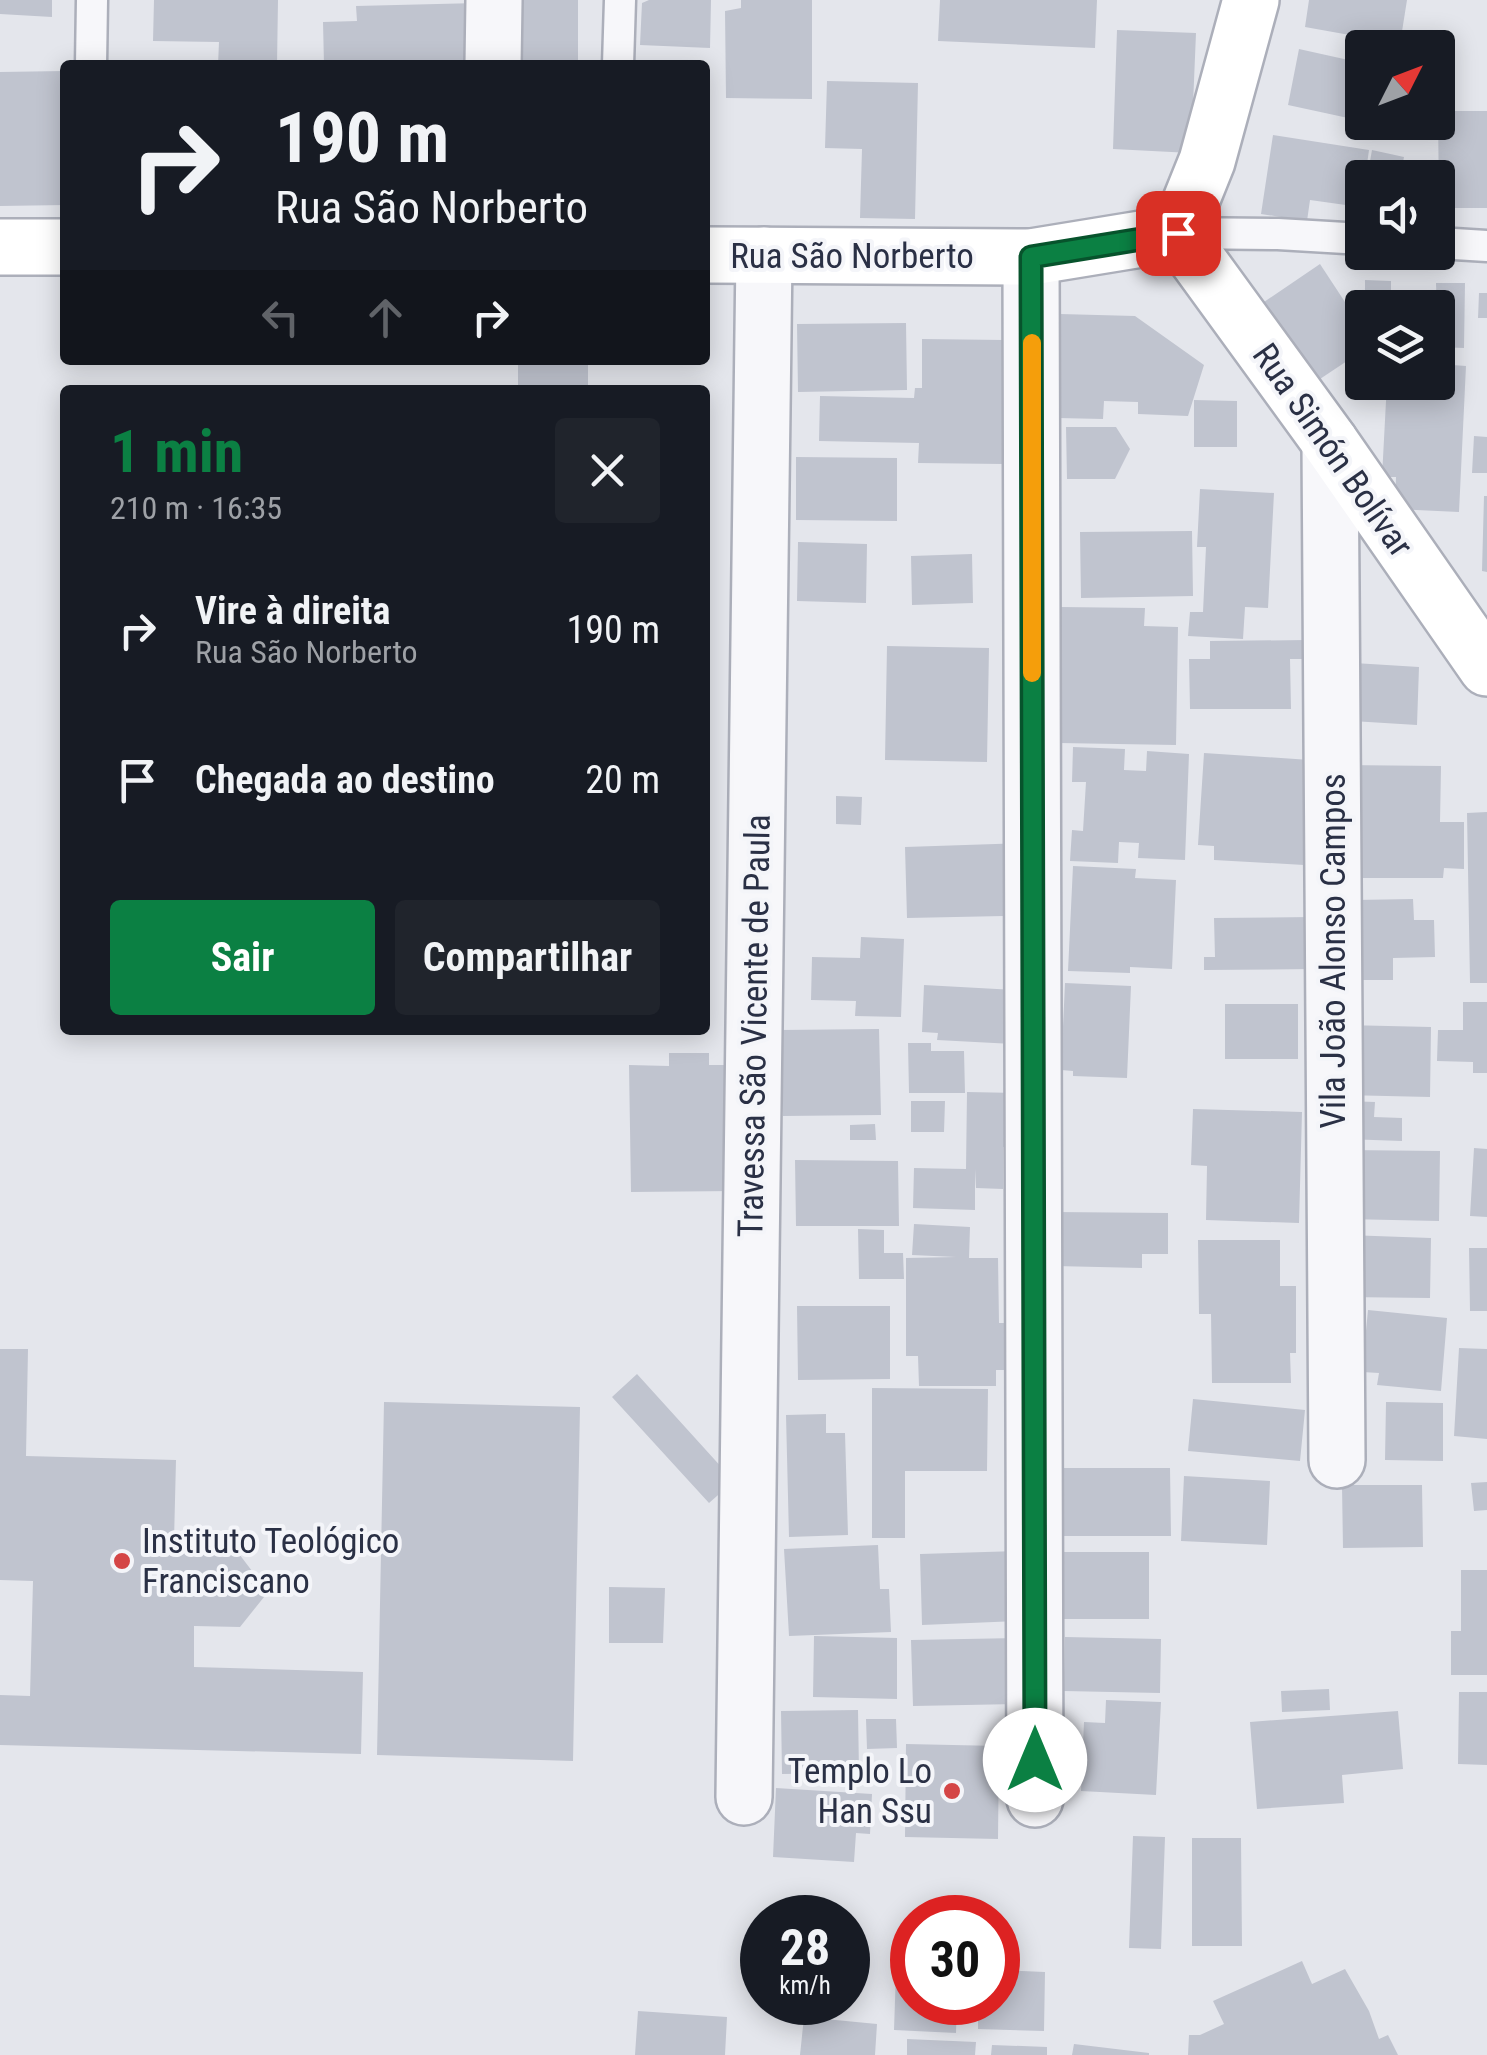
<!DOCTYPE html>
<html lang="pt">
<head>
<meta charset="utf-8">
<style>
  :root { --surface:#171b24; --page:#20242c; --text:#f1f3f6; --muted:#9ea1a6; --accent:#0b8043 }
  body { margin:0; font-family:"Roboto Condensed",sans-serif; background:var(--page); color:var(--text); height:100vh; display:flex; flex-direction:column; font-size:38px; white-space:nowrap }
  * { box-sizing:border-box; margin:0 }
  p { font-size:32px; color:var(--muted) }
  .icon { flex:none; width:55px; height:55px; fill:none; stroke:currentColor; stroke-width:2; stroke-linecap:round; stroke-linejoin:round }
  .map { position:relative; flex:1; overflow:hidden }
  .panel { position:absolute; left:60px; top:385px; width:650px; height:650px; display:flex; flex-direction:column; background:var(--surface); border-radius:10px; box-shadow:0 5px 25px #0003 }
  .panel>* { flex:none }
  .top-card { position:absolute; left:60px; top:60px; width:650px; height:305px; border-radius:10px; box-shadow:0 5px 25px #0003; background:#171b24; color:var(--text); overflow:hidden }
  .needle { width:65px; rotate:48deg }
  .fabs { position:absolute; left:1345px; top:30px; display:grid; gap:20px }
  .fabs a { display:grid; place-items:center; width:110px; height:110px; border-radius:10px; background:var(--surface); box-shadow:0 5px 25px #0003; font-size:50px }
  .speed { position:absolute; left:740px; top:1895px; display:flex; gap:20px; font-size:50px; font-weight:700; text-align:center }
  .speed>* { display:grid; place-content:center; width:130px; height:130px; border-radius:50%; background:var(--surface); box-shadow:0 5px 25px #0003; line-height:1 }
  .speed small { font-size:25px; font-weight:400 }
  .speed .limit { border:15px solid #d22; background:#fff; color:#111 }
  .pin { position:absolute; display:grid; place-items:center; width:85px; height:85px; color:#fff; margin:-42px; border-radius:20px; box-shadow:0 5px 15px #0006 }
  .me { position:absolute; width:110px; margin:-55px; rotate:0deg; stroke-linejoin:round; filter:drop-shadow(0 0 8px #0008) }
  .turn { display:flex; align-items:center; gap:35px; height:210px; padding:0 50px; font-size:45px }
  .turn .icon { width:130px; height:130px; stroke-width:2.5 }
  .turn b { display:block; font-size:70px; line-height:85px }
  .lanes { display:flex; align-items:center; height:95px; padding:0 50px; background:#0003; justify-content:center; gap:50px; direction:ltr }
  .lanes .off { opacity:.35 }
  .round { display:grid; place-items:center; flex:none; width:105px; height:105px; border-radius:10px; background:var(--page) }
  .head { display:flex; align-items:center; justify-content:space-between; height:170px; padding:0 50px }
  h1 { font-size:60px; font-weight:700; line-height:75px; color:var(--accent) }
  .button { display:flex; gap:20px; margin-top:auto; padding:20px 50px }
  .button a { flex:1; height:115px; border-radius:10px; background:var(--accent); color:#fff; font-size:40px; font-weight:700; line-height:115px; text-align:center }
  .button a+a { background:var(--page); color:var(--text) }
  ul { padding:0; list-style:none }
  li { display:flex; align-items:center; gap:30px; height:150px; padding:0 50px }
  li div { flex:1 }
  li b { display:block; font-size:38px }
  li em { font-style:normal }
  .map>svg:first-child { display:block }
</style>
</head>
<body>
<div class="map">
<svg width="1487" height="2055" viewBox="0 0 1487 2055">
  <rect width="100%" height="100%" fill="#e4e6ec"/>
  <path fill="#c0c4cf" d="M0,0H52V17L0,14Z
    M154,0H278L277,65H218L219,42L153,41Z
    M516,0H578V65H515Z
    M649,0H711L710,48L640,45L642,3Z
    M741,0H812V99L726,98L725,11L741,8Z
    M940,0H1097L1095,48L938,41Z
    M1309,0H1407L1400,44L1305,27Z
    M478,3L479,65H324L323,22L357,21L356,6Z
    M1117,30L1196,33L1191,153L1113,149Z
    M1299,49L1362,63V121L1288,105Z
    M64,71L65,205L0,206V72Z
    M827,81L918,83L915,219L860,218L862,149L825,148Z
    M1438,111H1487V208H1439Z
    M1378,122H1413L1411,131Z
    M1273,135L1369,150L1365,178H1362L1360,207L1310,200L1307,221L1261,214Z
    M1372,150L1404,157L1400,178H1367Z
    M1320,264L1362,328V351L1317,381L1264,302Z
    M1365,280L1391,281V308H1365Z
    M1436,283H1465L1464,348L1438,347Z
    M1479,293H1487V318H1478Z
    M1060,314L1135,316L1204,365L1188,416L1138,414V402L1104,401L1103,419L1058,418Z
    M906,323L907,390L798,392L797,324Z
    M922,339L1004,340L1003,464L918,463L919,443L819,441L820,396L914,398L915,388H922Z
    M518,360H588V387L518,388Z
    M1438,364L1466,366L1459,512L1395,509L1396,477H1382L1387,382H1438Z
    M1194,400L1237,401V447H1194Z
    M1066,427H1116L1130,449L1115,479H1067Z
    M1474,436L1487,437V473H1472Z
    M796,457L897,458V521L796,520Z
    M1200,489L1274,493L1268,608L1245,607L1243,639L1188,636L1190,612H1203L1206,547H1197Z
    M1484,496H1487V572L1482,571Z
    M1192,531L1193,596L1081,598L1080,532Z
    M798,542L867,544L866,603L797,601Z
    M972,554L973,603L912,605L911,556Z
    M1061,607L1145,608L1144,626L1178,627L1176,745L1059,743Z
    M1307,640V659H1290L1291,709H1190L1189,659H1210V641Z
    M887,646L989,648L987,762L885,760Z
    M1354,663L1419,667L1417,725L1352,721Z
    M1073,747L1125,749L1124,770L1146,771L1147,751L1189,754L1185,860L1138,858L1139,843L1119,842L1118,863L1070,861L1072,830L1083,831L1086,782H1072Z
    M1204,753L1310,760L1304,865L1214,860V846L1198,845Z
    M1342,765L1441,766L1440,822H1464V869L1444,868L1443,878H1342Z
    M836,796L862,797L861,825L836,824Z
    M1487,812V983H1470L1467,813Z
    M1024,843L1026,897L1003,898L1004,916L907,918L905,847Z
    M1073,866L1136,869L1135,878L1176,880L1172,969L1130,967V973L1068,971Z
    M1413,899L1414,920H1434L1435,957L1393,958V980H1357L1355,900Z
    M1313,917V969L1204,970V957H1215L1214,918Z
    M861,937L904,939L901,1017L855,1016L856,1001L811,1000L812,957L860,958Z
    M1065,983L1131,986L1127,1078L1073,1076V1071L1061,1070Z
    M924,985L1015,990L1013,1044L937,1040L938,1033L922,1032Z
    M1463,1002H1487V1073H1473V1062L1437,1061L1438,1030H1463Z
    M1225,1004H1298V1059H1225Z
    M1345,1025L1431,1027L1430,1097L1343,1095Z
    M879,1029L881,1115L783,1116L781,1030Z
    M908,1043H931V1051H964L965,1093H909Z
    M669,1053H709V1065H733L735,1191L631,1192L629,1065L669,1066Z
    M967,1092L1019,1093V1148L1003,1147V1189L976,1188L975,1169V1210L913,1208L914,1168L966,1169Z
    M911,1101H945L944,1132H911Z
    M1346,1101L1375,1102L1374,1117L1402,1118V1141L1345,1139Z
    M1193,1109L1302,1112L1299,1223L1206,1220L1207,1166L1191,1165Z
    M875,1124L876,1140H850V1125Z
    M1474,1148L1487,1149V1217L1470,1216Z
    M1347,1150L1440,1151L1439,1221L1346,1219Z
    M795,1160L898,1161L899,1226H796Z
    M1055,1212L1168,1213V1254H1142V1268L1055,1266Z
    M914,1224L970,1227L969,1258H998L999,1323H1016L1017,1370H996V1386H919L918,1356H906V1258L956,1257L912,1255Z
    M858,1229L884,1230V1253H903L904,1279H859Z
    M1347,1235L1431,1238L1430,1298L1345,1297Z
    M1198,1240H1280V1286H1296V1353H1290L1291,1383H1212L1211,1314H1199Z
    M1469,1248H1487V1311H1470Z
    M797,1306H890V1379L798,1380Z
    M1368,1310L1447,1318L1441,1391L1377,1385L1379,1373L1362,1372Z
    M1459,1348L1487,1349V1439L1454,1436Z
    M0,1349H28L26,1456L176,1460L174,1541L230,1542L268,1592L240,1627L194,1626V1667L363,1672L361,1754L0,1745V1695L30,1696L33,1581L0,1580Z
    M637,1374L734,1481L709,1503L612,1397Z
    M872,1388L988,1389L987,1471H905V1538H872Z
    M1193,1399L1305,1410L1300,1461L1188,1451Z
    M384,1402L580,1407L573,1761L377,1755Z
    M1386,1402L1443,1403V1461L1385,1460Z
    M826,1414V1433H845L848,1535L789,1537L786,1415Z
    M1054,1468H1170L1171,1536H1055Z
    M1184,1476L1270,1481L1267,1545L1181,1541Z
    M1487,1482V1510L1474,1511L1471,1483Z
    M1342,1485H1422L1423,1547L1343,1548Z
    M878,1545L880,1589H889L891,1632L789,1636L784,1549Z
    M1019,1551L1021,1621L922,1625L920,1554Z
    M1064,1552H1149V1619H1064Z
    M1461,1570H1487V1675H1451V1631H1461Z
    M609,1587L665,1588L663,1643H609Z
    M814,1636L897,1638V1699L813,1697Z
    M1065,1637L1161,1639L1160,1693L1064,1691Z
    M1020,1638L1023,1704L913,1706L911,1640Z
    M1329,1689L1330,1710L1282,1712L1281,1691Z
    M1459,1692H1487V1765L1458,1764Z
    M1106,1700L1161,1702L1156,1795L1081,1791L1084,1722L1105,1723Z
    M858,1710L859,1773L782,1774L781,1711Z
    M1398,1711L1403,1769L1342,1775L1344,1803L1257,1809L1250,1722Z
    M866,1719H896L897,1748L867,1749Z
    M906,1744L999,1746L998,1839L905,1837Z
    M776,1788L872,1794L870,1834L856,1833L854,1862L773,1857Z
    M1133,1836L1165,1837L1161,1949L1129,1948Z
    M1192,1838H1241L1242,1946H1192Z
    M1302,1961L1312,1984L1345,1969L1369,2011L1379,2039L1388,2035L1398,2055H1188L1189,2035H1200L1224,2024L1213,2001Z
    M998,1970L1045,1972L1044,2031L978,2029V2002H998Z
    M896,1971H912V2002H957L956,2033L894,2030Z
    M638,2011L727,2017L725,2055H635Z
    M804,2017L877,2024L875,2055H800Z
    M907,2039L976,2042L975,2055H907Z
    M1074,2044L1149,2053V2055H1072Z
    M992,2045L1047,2047V2055H991Z"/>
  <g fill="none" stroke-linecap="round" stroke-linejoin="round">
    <defs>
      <path id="lane" d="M91,65L92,0
        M618,65L620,0
        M1178,233L1278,234L1362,239
        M1438,243L1487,246"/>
      <path id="street" d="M493,65L494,0
        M1031,257L1035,1799
        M1330,442L1337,1460
        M744,1797L764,255"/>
      <path id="secondary" d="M1178,233L1330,442L1487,668
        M1178,233L1207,161L1251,0
        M0,247H65
        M705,255L1031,257L1178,233"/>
    </defs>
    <use href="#lane" stroke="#acafba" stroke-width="35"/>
    <use href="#street" stroke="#acafba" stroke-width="60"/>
    <use href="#secondary" stroke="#acafba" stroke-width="60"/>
    <use href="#lane" stroke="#f7f7fa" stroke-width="30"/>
    <use href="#street" stroke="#f7f7fa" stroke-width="55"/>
    <use href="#secondary" stroke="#fff" stroke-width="55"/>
  </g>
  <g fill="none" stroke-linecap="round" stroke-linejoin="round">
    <defs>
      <path id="route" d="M1035,1760L1031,257L1178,233"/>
    </defs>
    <use href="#route" stroke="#07532c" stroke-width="25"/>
    <use href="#route" stroke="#0b8043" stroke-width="18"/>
    <path stroke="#f59e0b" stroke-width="18" d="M1032,343V673"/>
  </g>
  <g fill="#d44546" stroke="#f4f5f9" stroke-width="4">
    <circle cx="122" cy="1561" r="10"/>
    <circle cx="952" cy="1791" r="10"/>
  </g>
  <g text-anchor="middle" stroke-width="8" stroke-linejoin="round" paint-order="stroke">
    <g font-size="35" fill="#2a3045" stroke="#f4f5f9">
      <text x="852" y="268">Rua São Norberto</text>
      <text transform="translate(1333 450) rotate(55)" y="12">Rua Simón Bolívar</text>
      <text transform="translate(1333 951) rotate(-90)" y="12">Vila João Alonso Campos</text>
      <text transform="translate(754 1026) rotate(-89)" y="12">Travessa São Vicente de Paula</text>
    </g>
    <g font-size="35" fill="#2a3045" stroke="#f4f5f9" text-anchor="start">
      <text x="142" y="1553">Instituto Teológico<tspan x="142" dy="40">Franciscano</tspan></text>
      <text x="932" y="1783" text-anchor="end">Templo Lo<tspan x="932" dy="40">Han Ssu</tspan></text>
    </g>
  </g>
</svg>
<div class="fabs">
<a><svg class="needle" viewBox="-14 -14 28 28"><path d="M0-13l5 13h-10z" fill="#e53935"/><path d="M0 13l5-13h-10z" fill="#9ea1a6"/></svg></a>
<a><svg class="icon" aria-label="sound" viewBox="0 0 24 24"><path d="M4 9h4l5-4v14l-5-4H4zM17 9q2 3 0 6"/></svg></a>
<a><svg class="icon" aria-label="layers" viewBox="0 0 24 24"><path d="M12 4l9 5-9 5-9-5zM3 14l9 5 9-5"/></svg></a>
</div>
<div class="speed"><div>28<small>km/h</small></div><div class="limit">30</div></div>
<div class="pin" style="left:1178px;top:233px;background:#d93025"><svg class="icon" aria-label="arrive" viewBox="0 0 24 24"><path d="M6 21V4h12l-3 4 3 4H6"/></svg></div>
<svg class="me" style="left:1035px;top:1760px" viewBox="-20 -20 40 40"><circle r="19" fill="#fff"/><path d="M0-13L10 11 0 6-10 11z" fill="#0b8043"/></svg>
<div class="top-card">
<div class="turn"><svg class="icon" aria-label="right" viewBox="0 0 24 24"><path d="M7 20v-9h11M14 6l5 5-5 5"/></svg><div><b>190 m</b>Rua São Norberto</div></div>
<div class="lanes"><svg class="icon off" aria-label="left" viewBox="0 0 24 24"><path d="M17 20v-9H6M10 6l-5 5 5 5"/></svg><svg class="icon off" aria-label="ahead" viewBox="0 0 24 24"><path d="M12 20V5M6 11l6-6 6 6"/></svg><svg class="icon" aria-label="right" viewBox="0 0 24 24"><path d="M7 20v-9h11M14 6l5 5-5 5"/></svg></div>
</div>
<section class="panel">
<div class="head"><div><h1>1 min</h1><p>210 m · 16:35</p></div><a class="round"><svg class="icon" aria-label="close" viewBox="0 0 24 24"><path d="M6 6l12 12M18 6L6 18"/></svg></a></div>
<ul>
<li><svg class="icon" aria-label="right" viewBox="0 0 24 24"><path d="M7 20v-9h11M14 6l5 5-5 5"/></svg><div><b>Vire à direita</b><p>Rua São Norberto</p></div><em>190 m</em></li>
<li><svg class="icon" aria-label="arrive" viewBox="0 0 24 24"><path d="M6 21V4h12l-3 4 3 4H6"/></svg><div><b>Chegada ao destino</b></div><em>20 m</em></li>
</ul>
<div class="button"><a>Sair</a><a>Compartilhar</a></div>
</section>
</div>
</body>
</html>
